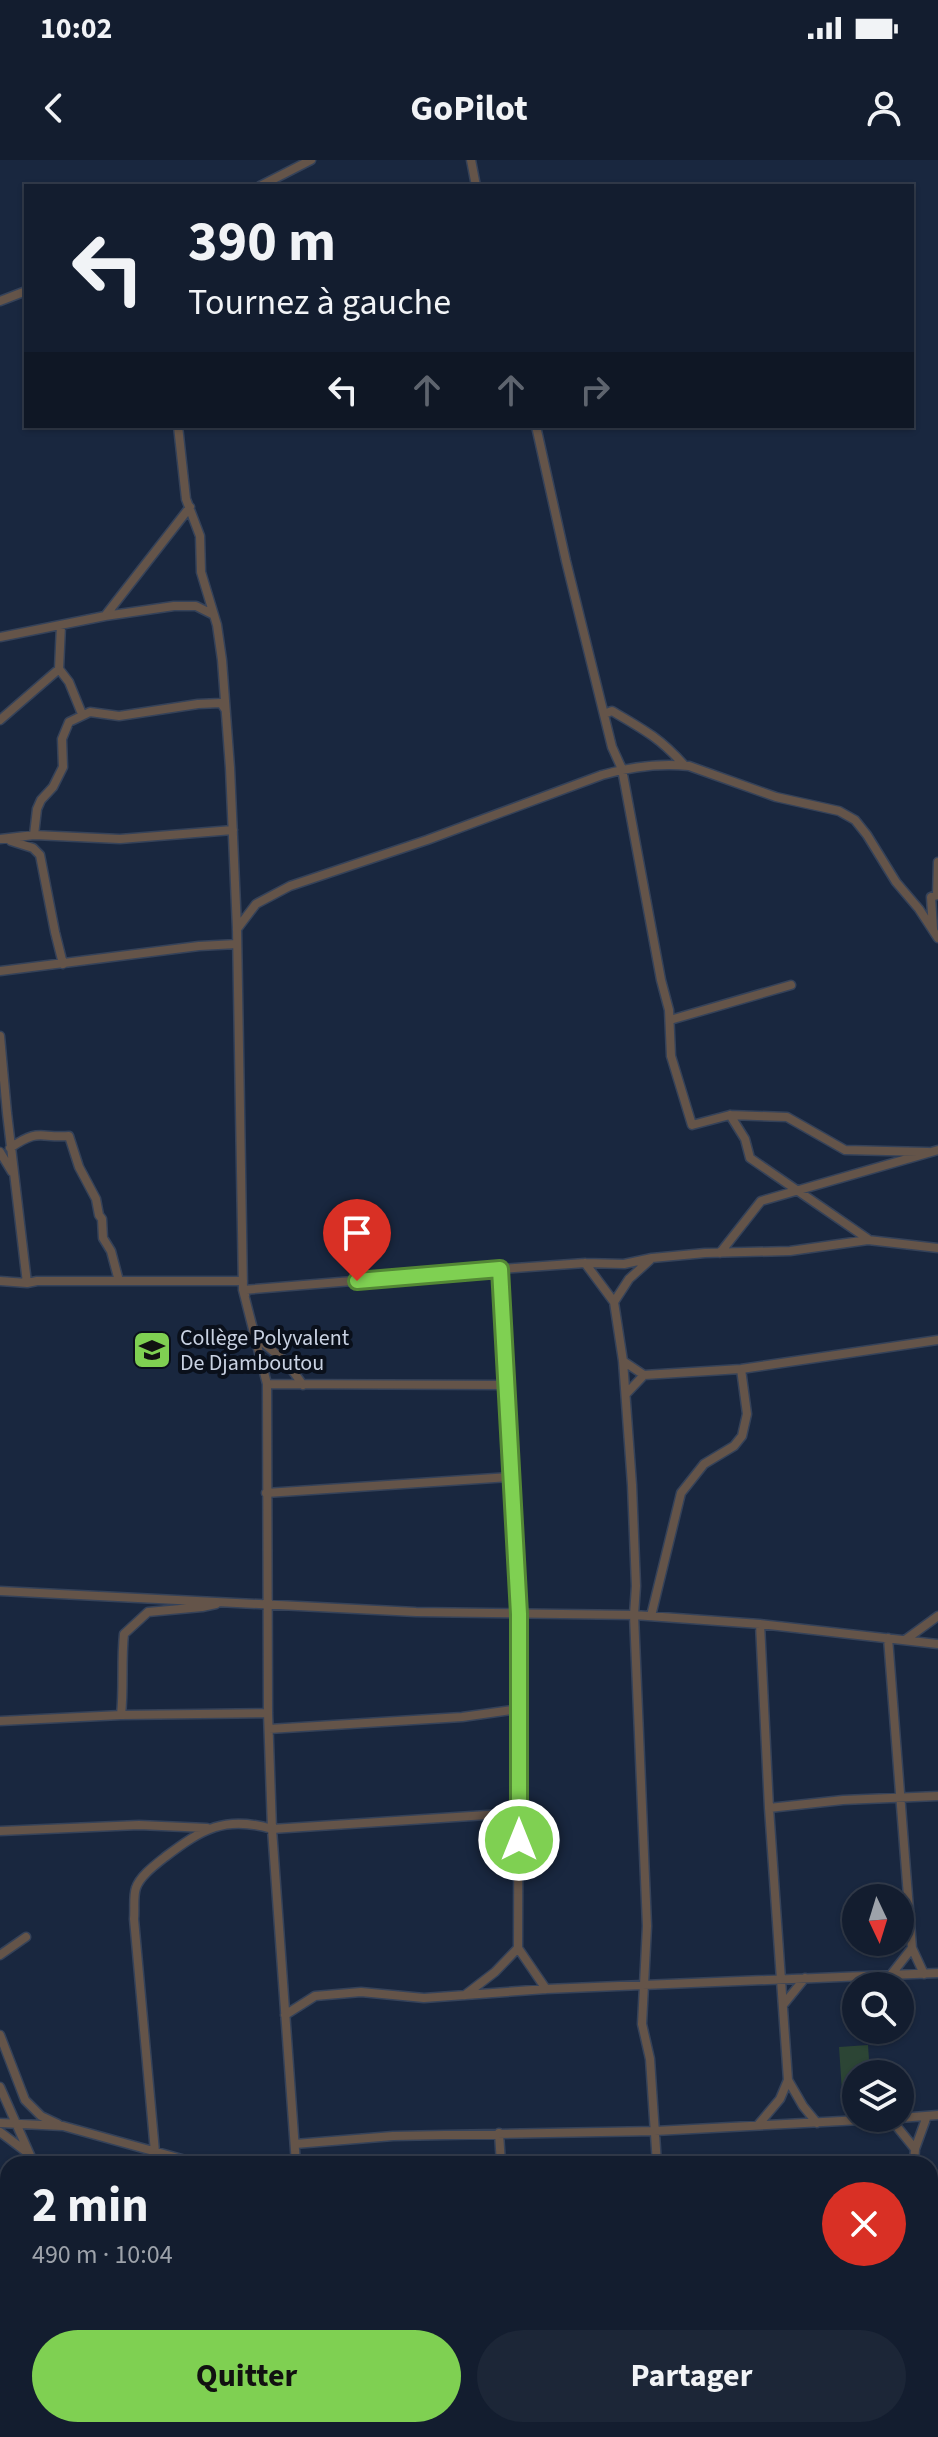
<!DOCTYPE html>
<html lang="fr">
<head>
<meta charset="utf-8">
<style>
  :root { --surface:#131d2f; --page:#1c2637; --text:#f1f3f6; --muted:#9da2aa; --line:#323b4b; --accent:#7fd052 }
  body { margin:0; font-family:"Source Sans 3",sans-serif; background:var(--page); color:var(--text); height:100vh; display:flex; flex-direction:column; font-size:30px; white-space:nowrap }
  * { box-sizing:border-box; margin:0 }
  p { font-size:26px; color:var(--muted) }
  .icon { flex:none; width:44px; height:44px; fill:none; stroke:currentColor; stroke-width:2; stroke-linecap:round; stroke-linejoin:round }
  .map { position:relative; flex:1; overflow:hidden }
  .panel { position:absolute; left:0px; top:1996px; width:938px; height:282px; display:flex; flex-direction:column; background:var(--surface); border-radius:24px 24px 0 0; box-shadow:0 2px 6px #0004,0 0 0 2px var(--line) }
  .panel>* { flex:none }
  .top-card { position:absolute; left:24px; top:24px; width:890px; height:244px; border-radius:0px; box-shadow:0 2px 6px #0004,0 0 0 2px var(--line); background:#131d2f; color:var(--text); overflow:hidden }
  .needle { width:52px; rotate:176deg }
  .buttons { position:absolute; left:842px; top:1724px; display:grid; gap:16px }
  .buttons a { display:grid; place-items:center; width:72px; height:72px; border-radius:50%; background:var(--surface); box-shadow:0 2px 6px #0004,0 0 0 2px var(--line); font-size:40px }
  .pin { position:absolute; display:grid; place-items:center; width:68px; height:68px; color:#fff; margin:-82px -34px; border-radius:50% 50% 50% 0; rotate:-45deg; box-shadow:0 0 8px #0007 }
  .pin .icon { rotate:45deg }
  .me { position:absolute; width:88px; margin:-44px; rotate:0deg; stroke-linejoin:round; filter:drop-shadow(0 0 6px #0008) }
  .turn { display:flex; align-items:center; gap:28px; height:168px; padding:0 32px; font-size:36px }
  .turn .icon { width:104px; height:104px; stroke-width:2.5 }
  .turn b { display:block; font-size:56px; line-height:68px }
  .lanes { display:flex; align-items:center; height:76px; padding:0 32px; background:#0003; justify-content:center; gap:40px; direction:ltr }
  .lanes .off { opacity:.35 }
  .round { display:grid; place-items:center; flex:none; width:84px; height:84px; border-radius:42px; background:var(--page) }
  .overview { display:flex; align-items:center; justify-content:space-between; height:136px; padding:0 32px }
  h1 { font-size:48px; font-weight:700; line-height:60px }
  .cta { display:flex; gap:16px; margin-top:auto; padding:16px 32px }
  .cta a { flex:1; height:92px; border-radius:48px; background:var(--accent); color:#111; font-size:32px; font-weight:700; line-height:92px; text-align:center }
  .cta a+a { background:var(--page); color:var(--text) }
  .status { display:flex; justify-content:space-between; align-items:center; height:56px; padding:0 40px; background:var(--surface); direction:ltr }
  .status svg { height:22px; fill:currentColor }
  header { display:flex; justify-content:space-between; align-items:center; height:104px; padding:0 32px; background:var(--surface); font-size:36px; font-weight:700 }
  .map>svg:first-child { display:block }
</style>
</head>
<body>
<div class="status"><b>10:02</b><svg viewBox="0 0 49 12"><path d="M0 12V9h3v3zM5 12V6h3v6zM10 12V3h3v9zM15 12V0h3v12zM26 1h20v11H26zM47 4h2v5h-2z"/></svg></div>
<header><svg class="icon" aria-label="back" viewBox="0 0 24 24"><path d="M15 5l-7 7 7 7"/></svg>GoPilot<svg class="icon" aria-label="person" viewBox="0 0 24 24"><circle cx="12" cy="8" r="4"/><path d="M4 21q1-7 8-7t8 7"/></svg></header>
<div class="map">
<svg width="938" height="2277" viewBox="0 0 938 2277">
  <rect width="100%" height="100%" fill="#19273f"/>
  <path fill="#2c4535" d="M868,1885L870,1914H856V1945L843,1946L839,1887Z"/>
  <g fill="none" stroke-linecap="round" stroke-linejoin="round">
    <defs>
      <path id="minor" d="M471,0L476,26
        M260,26L311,0
        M0,141L26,131
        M178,266L186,339L200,376L201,412L217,465L222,500L230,608L237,769L243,1130L267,1224L268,1553L272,1669L296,2004
        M536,266L566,401L612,587L622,609L661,820L669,850L671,896L692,965L730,955L787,957L845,990L928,992
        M105,456L190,347
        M61,465L59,509L69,522L82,554
        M0,477L105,456L174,446H196L214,455
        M604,554L612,551C643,569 660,578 684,605
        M0,560L59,509
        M34,675L37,649L41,640L53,627L63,607L62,579L69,562L90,552L119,556L198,544L221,543L225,549
        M0,679L34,675L120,679L233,670
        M11,681L33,688L40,695L55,772L63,804
        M237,769L256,744L290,726L427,680L602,615C630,607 660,603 689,606L776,637L839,651L855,660L867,675L896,722L919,749L938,778
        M933,769L931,737L937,735L938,702
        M0,811L199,786L237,784
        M670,860L791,825
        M0,876L7,953L27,1123
        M730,955L745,979L750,998L868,1079
        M10,988C39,968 38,978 69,976L79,1007L96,1039L99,1055L102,1059L103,1078L111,1091L119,1121
        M0,992L12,1012
        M720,1093L761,1041L938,990
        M585,1103L614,1142L623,1201L632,1325L636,1426L634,1455L647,1766L642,1864L650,1899L657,2004
        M500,1109L519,1454L518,1788L546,1829
        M0,1121L27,1123L37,1121H243
        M245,1135L243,1130L500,1109L585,1103L624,1104L652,1098L705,1093L790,1091L868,1080L938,1088
        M614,1142L629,1119L650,1100
        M260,1180L287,1203L303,1225
        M623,1201L644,1215L741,1209L938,1180
        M267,1224L506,1225
        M626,1234L644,1215
        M266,1333L511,1317
        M0,1431L416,1452L634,1455L760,1464L938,1484
        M651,1456L681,1333L704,1304L734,1286L742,1276L747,1254L741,1209
        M888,1478L912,1788L924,1814
        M905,1480L938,1456
        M121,1555C124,1528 121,1501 124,1474L148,1452L202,1447L216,1444
        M0,1561L121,1555L268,1553
        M269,1569L462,1557L519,1549
        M769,1648L843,1640L938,1636
        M0,1671L139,1665L207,1668
        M0,1795L26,1777
        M890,1816L912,1788
        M465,1835L495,1812L518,1788
        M783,1845L805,1818
        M285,1855L315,1836L361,1832L424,1838L546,1829L938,1813
        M0,1875L25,1940L41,1956L58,1964
        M788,1920L803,1946L817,1963
        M0,1927L34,2004
        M890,1958L915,1989
        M900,1958L938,1955
        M0,1963L63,1966L200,2004
        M758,1965L780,1939L788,1920L769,1648L760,1464
        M0,1972L28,1993
        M499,1973L501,2004
        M295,1984L393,1976L655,1971L898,1958
        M155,1992L134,1759C135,1750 133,1736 136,1728C140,1716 155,1705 165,1697C202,1669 225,1655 272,1669L519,1653
        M914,2004L915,1989L927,1956
        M0,2219L8,2221
        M2,2260L8,2254
        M94,2270L100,2277
        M218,2270V2277
        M315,2270V2277
        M507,2270L508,2277
        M681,2270V2277
        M841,2270L842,2277
        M922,2270V2277
        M118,2277L120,2270"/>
      <path id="secondary" d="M0,2092L8,2094
        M930,2129H938"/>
    </defs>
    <use href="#minor" stroke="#354259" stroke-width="11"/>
    <use href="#secondary" stroke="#354259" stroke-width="14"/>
    <use href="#minor" stroke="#645449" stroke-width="8"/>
    <use href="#secondary" stroke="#866d5b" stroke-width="11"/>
  </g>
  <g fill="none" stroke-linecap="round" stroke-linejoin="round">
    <defs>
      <path id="route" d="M357,1121L500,1109L519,1454V1680"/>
    </defs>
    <use href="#route" stroke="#538735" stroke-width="20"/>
    <use href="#route" stroke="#7fd052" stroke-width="14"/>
  </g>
  <defs>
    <symbol id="school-square" viewBox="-11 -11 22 22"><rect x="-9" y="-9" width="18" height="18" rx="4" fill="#7fd052" stroke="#0a101b"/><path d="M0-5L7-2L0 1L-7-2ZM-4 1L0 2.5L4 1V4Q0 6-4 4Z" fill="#111"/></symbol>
  </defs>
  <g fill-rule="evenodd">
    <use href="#school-square" x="130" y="1168" width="44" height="44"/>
  </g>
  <g text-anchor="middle" stroke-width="8" stroke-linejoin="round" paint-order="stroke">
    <g font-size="22" fill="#c9d2e2" stroke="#0a101b" text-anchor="start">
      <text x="180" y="1185">Collège Polyvalent<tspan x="180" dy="25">De Djamboutou</tspan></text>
    </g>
  </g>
</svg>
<div class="buttons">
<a><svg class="needle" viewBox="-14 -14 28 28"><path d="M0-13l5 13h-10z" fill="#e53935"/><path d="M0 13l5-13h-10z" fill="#9da2aa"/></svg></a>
<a><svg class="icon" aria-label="search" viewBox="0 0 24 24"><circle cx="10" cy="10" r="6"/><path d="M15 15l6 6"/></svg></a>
<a><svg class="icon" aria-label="layers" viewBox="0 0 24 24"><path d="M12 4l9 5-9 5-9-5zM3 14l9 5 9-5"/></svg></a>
</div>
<div class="pin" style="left:357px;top:1121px;background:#d93025"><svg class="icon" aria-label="arrive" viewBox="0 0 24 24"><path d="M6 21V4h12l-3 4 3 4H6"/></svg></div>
<svg class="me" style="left:519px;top:1680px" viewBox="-20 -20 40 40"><circle r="17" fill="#7fd052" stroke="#fff" stroke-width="3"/><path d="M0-11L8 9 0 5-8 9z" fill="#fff"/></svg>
<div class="top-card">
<div class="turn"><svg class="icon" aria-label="left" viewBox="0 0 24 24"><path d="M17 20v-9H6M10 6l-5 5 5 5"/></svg><div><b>390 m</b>Tournez à gauche</div></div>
<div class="lanes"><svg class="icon" aria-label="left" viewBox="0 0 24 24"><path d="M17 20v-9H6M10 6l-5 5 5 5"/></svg><svg class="icon off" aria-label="ahead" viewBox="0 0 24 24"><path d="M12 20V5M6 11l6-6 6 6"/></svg><svg class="icon off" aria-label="ahead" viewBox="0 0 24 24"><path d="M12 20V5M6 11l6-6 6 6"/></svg><svg class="icon off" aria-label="right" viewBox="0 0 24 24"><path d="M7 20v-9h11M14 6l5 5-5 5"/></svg></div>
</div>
<section class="panel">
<div class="overview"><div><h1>2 min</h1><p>490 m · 10:04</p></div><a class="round" style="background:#d93025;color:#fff"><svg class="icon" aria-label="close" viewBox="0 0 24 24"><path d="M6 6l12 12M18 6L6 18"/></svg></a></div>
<div class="cta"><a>Quitter</a><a>Partager</a></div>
</section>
</div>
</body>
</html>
